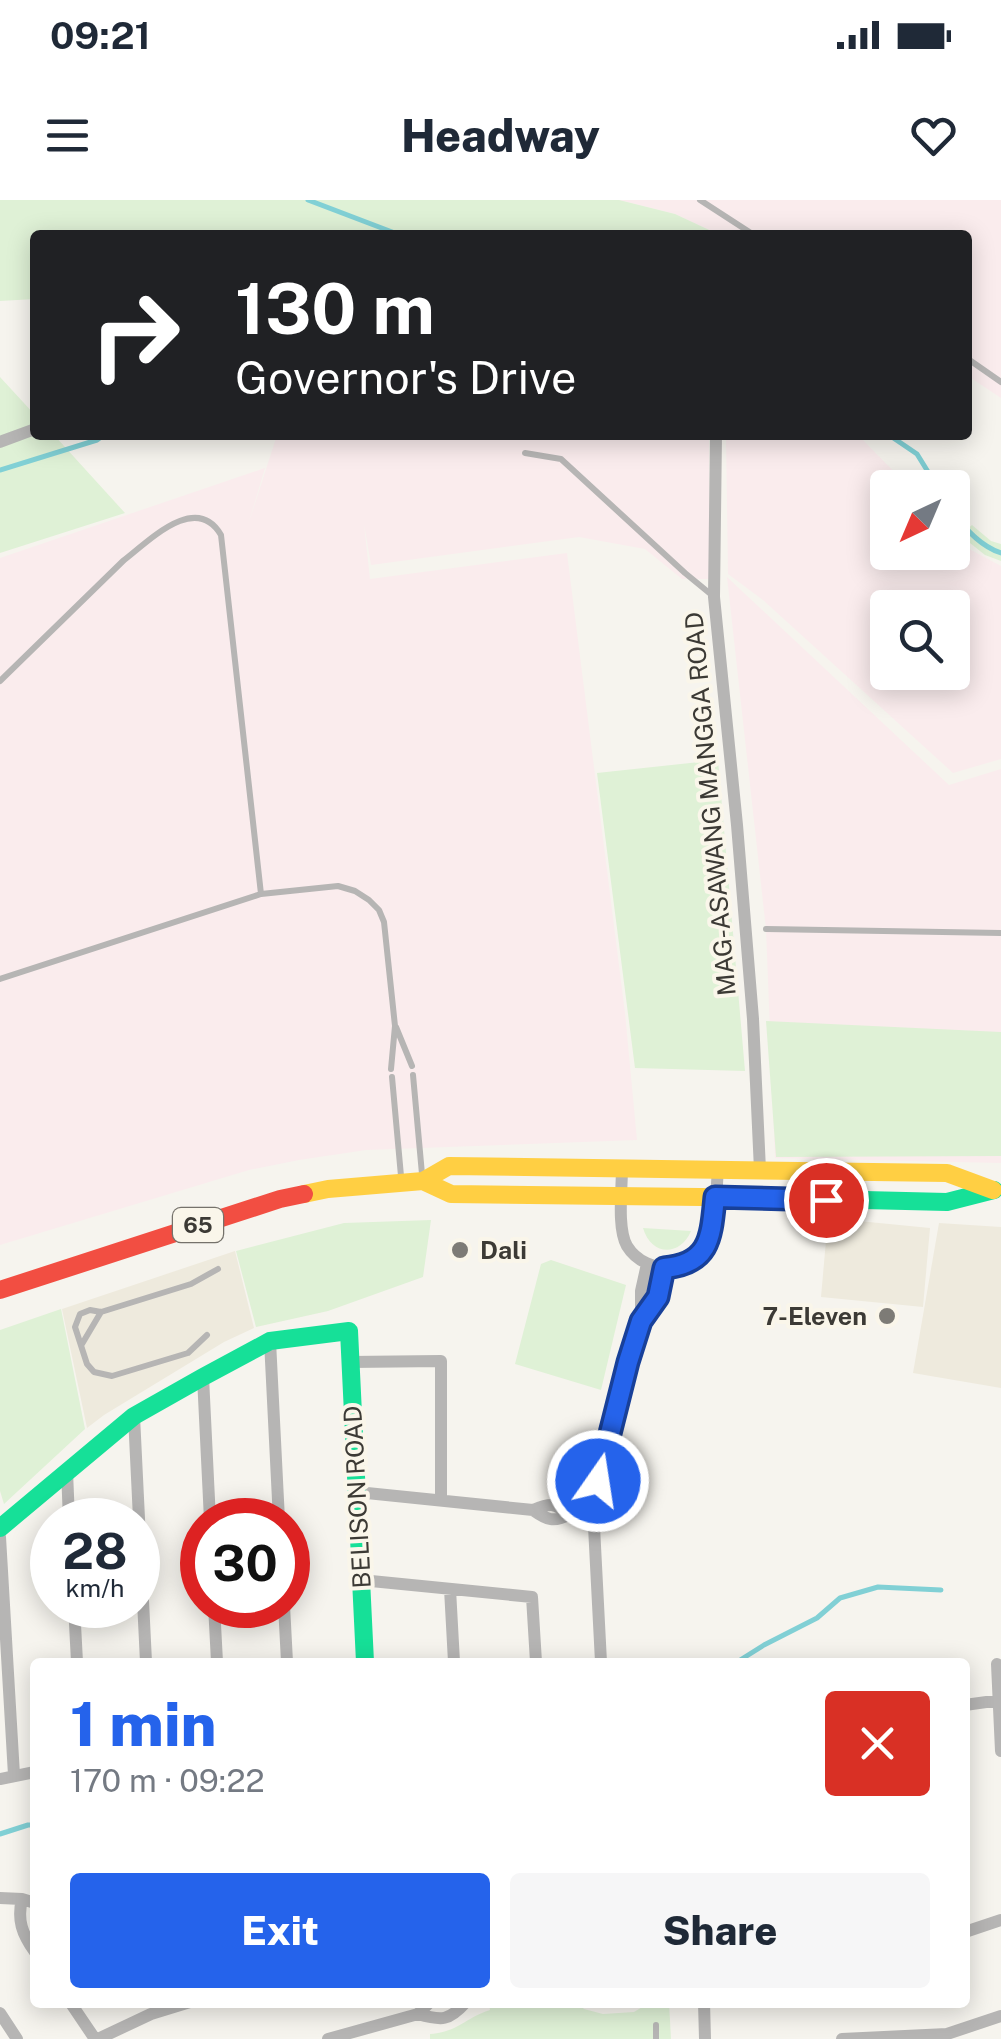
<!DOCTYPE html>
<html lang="en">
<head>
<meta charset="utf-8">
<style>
  :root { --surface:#fff; --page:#f6f6f7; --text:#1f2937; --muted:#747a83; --accent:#2563eb }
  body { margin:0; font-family:"Public Sans",sans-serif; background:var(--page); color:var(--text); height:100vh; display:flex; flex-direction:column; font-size:38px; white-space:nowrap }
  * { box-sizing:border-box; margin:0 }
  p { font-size:32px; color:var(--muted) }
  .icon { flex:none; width:55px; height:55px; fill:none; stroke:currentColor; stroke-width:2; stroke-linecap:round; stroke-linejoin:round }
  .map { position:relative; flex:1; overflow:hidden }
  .panel { position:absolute; left:30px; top:1458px; width:940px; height:350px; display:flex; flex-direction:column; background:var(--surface); border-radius:10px; box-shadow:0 5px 25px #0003 }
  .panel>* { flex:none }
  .banner { position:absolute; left:30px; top:30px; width:942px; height:210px; border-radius:10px; box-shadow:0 5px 25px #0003; background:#202124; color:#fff; overflow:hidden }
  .needle { width:65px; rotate:224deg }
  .tools { position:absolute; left:870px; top:270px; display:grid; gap:20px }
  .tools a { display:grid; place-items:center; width:100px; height:100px; border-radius:10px; background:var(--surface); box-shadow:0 5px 25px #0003; font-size:50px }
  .speed { position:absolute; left:30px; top:1298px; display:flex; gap:20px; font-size:50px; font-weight:700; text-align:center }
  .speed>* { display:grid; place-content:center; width:130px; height:130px; border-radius:50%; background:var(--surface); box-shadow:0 5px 25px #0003; line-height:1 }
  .speed small { font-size:25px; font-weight:400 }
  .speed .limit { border:15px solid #d22; background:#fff; color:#111 }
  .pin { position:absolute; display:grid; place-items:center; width:85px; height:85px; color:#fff; margin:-42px; border:5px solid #fff; border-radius:50%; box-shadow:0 2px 10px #0007 }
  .me { position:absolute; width:110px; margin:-55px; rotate:13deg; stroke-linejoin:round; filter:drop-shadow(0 0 8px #0008) }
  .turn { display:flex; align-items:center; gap:35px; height:210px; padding:0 40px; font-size:45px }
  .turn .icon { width:130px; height:130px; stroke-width:2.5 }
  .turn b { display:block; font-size:70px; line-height:85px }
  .round { display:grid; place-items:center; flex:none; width:105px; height:105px; border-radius:10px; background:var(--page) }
  .overview { display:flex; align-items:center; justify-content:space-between; height:170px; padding:0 40px }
  h1 { font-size:60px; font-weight:800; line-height:75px; color:var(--accent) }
  .button { display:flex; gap:20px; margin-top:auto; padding:20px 40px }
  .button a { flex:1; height:115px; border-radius:10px; background:var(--accent); color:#fff; font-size:40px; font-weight:800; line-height:115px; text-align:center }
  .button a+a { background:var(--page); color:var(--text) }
  .status { display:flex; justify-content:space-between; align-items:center; height:70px; padding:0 50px; background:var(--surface); direction:ltr }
  .status svg { height:28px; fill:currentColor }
  header { display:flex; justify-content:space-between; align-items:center; height:130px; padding:0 40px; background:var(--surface); font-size:45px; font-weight:800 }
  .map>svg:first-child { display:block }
</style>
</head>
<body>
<div class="status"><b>09:21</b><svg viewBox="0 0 49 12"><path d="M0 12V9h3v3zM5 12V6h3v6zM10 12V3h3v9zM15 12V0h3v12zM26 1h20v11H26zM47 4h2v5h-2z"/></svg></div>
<header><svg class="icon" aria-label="menu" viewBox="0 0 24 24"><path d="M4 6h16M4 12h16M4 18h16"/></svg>Headway<svg class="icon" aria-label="heart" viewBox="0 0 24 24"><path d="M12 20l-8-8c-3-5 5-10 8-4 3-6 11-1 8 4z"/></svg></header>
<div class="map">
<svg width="1001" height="1839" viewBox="0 0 1001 1839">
  <rect width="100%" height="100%" fill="#f6f4ee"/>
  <path fill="#eeeadd" d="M828,1018L930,1028L923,1107L821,1097Z
    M939,1023L1001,1027V1188L913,1173Z
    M235,1051L254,1128L224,1142L104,1215L87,1228L62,1109Z"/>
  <path fill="#faeced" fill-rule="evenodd" d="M619,0H1001V198L968,176V35H720L675,14Z
    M277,235H709V379H682L645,349L579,337L371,365L364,324L370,379L567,353L625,813L637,940L366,950L299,960L249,970L0,1045V358L265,268L248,325Z
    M726,235H858L909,287L888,288V352H952L953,335L971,350L1001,366V559L953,573L763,400L728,374ZM888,408H952V472H888Z
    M727,377L949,585L1001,569V963L775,958L766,729Z"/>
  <path fill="#dff1d6" d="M0,0H619L675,14L720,35H35V99L0,101Z
    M0,177L35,215V235H54L125,313L0,353Z
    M972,325L991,341L1001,344V361L985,355L960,335Z
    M718,560L745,871L635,868L597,573Z
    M766,821L1001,832V956L776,957Z
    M431,1020L423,1077L328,1111L256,1127L236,1051L344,1023Z
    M643,1028L691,1031C680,1057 651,1056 643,1028Z
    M551,1060L626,1085L601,1190L515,1164L541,1064Z
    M61,1109L85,1229L4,1304L0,1291V1130Z
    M669,1802L671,1839H430V1834C458,1832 465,1818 490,1810L489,1803H578L584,1809L603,1814L634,1812L649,1803Z"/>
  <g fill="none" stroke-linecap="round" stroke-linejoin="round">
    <path stroke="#81d0d5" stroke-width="5" d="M308,0L400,35
      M889,235L917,254L938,288
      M0,270L97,240L104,235
      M952,310C964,328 980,346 1001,353
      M737,1462L764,1445L817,1418L840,1398L878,1387L941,1390
      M0,1634L28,1625H35"/>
    <path stroke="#b6b5b4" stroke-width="6" d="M700,0L754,35
      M968,159L1001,182
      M525,253L561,259L685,373L713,396
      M0,481L123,361C149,341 196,292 221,335L261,694
      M766,729L1001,733
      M0,779L261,694L338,686L355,691L369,700L379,710L384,722L395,826L391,869
      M396,827L412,866
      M413,875L422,974
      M392,877L401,976
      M207,1135L188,1153L112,1176L94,1172L87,1164L75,1127L80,1114L90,1110L101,1112L191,1084L218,1069
      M82,1144L101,1112
      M656,1825V1839"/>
    <path stroke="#b6b5b4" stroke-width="12" d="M716,235L714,397L737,625L753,819L760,970
      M0,242L35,229
      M622,968C622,989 617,1029 627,1046C646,1077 697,1074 710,1040C717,1021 716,990 718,969
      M641,1119V1091L647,1064
      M270,1141L279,1320
      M350,1162L441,1161V1299
      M203,1177L210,1320
      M134,1216L146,1462
      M67,1271L69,1320
      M357,1292L533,1310C560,1299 554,1309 574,1315C580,1317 586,1317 592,1318
      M533,1310C547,1320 554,1323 570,1314
      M0,1337L14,1575
      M361,1380L532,1397L536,1462
      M450,1389L454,1462
      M74,1405L77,1462
      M214,1405L217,1462
      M284,1405L287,1462
      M601,1462L593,1307L607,1240L628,1161L641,1121L658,1097L664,1068
      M997,1464L1001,1551
      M965,1505L1001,1500
      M0,1579L35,1572
      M0,1698L22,1699L35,1703
      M22,1699C17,1720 22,1734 35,1752
      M965,1732L1001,1720
      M70,1802L95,1839
      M610,1802H619
      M704,1802L705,1839
      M0,1813L17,1839
      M418,1814C442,1821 449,1821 466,1802
      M98,1839L151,1814L190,1802
      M328,1839L418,1814L430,1802
      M842,1839L947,1834L1001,1816"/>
    <path stroke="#16e098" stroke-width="18" d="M781,998L947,1002L994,990
      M0,1328L134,1216L203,1177L270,1141L349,1131L365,1462"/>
    <path stroke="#ffcf43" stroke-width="18" d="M423,981L451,994L781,998
      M304,994L328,989L423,981L449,966L947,973L993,990"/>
    <path stroke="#f24e42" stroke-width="18" d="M0,1090L280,999L304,994"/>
  </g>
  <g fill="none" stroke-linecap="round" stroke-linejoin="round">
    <defs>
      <path id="route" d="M598,1281L628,1162L641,1121L658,1097L664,1068C711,1064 711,1036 715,997L826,1000"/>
    </defs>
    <use href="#route" stroke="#184099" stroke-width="25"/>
    <use href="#route" stroke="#2563eb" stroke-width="18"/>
  </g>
  <g fill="#7d7b76" stroke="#faf6ea" stroke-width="4">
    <circle cx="460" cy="1050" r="10"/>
    <circle cx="887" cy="1116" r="10"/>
  </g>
  <g text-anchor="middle" stroke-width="8" stroke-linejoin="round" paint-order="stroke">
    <rect fill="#faf6ea" stroke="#75726b" stroke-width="2.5" x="173" y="1008" width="50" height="34" rx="8"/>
    <g font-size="22" font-weight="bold" fill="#3c3a35">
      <text x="198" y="1033">65</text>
    </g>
    <g font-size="25" fill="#3c3a35" stroke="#faf6ea">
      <text transform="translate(710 604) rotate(-95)" y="9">MAG-ASAWANG MANGGA ROAD</text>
      <text transform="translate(357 1297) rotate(-93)" y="9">BELISON ROAD</text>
    </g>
    <g font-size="25" font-weight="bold" fill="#3c3a35" stroke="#faf6ea" text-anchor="start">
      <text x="480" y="1059">Dali</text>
      <text x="867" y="1125" text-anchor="end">7-Eleven</text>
    </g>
  </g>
</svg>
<div class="tools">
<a><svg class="needle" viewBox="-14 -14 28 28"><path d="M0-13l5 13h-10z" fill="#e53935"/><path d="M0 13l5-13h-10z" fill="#747a83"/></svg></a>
<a><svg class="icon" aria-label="search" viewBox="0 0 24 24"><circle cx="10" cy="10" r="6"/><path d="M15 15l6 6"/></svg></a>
</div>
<div class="speed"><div>28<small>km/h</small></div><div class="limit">30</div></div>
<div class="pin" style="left:826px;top:1000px;background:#d93025"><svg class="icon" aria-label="arrive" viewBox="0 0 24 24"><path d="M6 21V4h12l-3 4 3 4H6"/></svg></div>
<svg class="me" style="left:598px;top:1281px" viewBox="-20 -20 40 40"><circle r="17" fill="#2563eb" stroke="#fff" stroke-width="3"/><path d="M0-11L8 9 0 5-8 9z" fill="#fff"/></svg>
<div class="banner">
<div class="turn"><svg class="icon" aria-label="right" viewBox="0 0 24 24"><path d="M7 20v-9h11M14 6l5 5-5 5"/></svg><div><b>130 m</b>Governor's Drive</div></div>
</div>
<section class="panel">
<div class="overview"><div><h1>1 min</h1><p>170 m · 09:22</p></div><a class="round" style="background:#d93025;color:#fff"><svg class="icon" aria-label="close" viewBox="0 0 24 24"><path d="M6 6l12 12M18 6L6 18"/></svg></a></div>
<div class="button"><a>Exit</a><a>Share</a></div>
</section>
</div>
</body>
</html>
